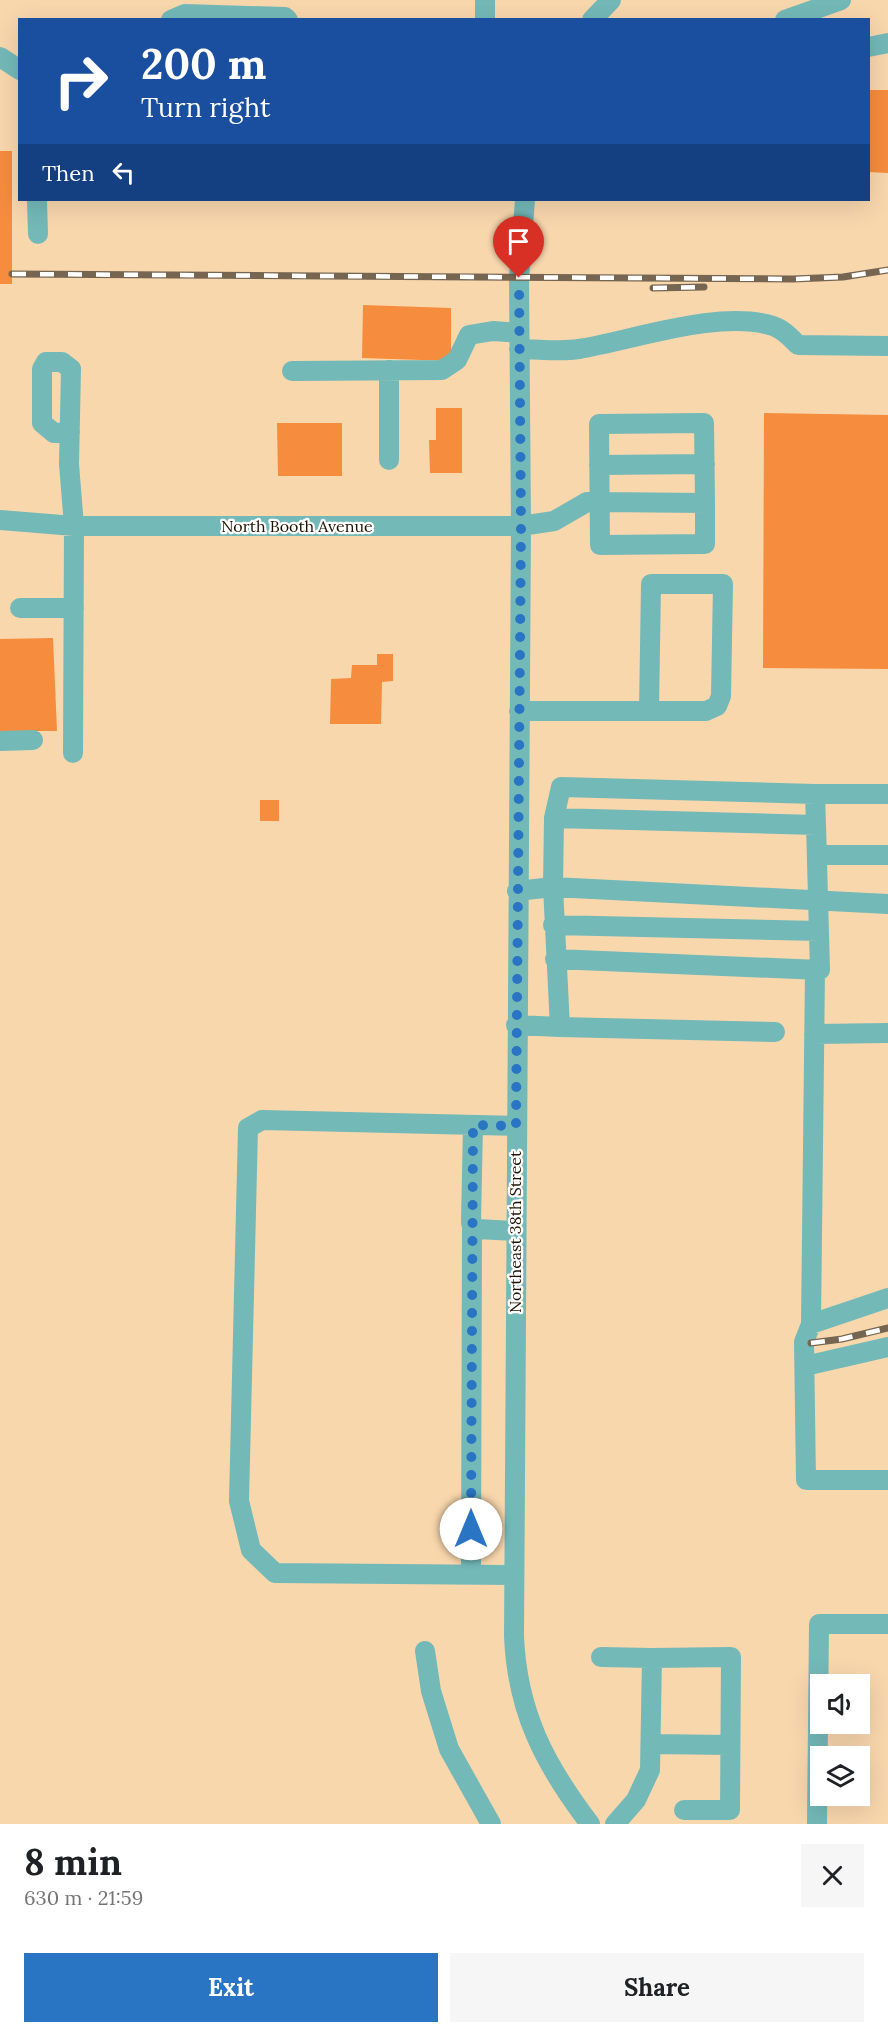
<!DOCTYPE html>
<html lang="en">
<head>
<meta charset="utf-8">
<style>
  :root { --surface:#fff; --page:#f6f6f6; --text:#202124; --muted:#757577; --accent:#2a74c4 }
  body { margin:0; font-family:Lora,serif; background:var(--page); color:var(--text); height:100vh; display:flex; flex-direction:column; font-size:22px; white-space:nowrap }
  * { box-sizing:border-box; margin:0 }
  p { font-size:20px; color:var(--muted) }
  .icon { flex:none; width:33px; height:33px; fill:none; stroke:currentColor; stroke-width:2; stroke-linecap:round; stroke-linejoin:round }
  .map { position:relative; height:1824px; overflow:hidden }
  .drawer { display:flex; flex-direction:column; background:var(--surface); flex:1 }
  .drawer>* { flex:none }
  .top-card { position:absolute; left:18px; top:18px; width:852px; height:183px; border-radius:0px; box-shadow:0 6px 24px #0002; background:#1a4fa0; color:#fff; overflow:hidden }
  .buttons { position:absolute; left:810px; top:1674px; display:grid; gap:12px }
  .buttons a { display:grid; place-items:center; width:60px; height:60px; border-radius:0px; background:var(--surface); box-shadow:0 6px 24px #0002; font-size:30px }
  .pin { position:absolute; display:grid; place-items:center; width:51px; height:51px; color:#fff; margin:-62px -26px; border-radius:50% 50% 50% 0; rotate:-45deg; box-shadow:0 0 6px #0007 }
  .pin .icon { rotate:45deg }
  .me { position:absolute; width:66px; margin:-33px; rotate:0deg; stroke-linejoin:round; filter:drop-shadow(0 0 4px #0008) }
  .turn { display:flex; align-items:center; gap:21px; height:126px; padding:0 24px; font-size:27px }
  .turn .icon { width:78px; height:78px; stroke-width:2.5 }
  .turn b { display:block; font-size:42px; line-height:51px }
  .then { display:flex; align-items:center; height:57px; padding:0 24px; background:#0003; gap:12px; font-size:22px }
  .round { display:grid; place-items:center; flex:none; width:63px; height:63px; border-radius:0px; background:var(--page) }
  .summary { display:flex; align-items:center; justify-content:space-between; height:102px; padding:0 24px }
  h1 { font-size:36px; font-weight:700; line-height:45px }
  .primary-button { display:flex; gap:12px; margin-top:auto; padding:12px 24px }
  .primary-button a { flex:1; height:69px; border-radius:0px; background:var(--accent); color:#fff; font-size:24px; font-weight:700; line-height:69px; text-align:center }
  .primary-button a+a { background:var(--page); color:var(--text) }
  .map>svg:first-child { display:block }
</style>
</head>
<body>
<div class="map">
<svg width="888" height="1824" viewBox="0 0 888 1824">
  <rect width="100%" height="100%" fill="#fce5c9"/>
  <path fill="#f9d7ad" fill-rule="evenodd" d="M0,0H888V1824H0ZM20,20H868V200H20ZM820,1684H860V1724H820ZM820,1756H860V1796H820Z"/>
  <path fill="#f68c3d" d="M868,90H888V173L868,172Z
    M0,151H12V284H0Z
    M363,305L451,308V361L362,358Z
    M436,408H462V473H430L429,440H436Z
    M764,413L888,415V669L763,668Z
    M277,423H342V476H278Z
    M53,638L57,731H0V639Z
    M377,654H393V681L382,682L381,724H330L331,679L351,678L352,665H377Z
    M260,800H279V821H260Z"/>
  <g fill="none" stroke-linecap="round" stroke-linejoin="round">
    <path stroke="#73b9b8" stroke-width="20" d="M171,20L185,14L285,17L288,20
      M485,20V0
      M592,20L611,0
      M785,20L841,0
      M868,47L888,43
      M0,57L20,70
      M37,200L38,234
      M525,200L519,278L521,526L514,1636C517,1712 545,1765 590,1824
      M519,349C539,349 560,352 579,349C634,340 720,309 773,326C783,329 791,338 798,345L888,346
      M292,371L442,370L457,360L469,335L493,331L519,333
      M70,432L54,433L42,423V369L46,362H62L71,369L69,464L74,526L73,753
      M389,460V370
      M599,465L705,464
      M0,520L74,526H521L554,521L587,502H600L705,503L704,423L599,424L600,545L705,544V503
      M20,608H74
      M519,711H706L717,706L721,696L723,584H651L649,711
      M0,741L33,740
      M815,794H888
      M554,818L561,787L815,794L816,825
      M818,855H888
      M553,925L819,931
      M555,959L820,970L816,825L554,818L553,887L888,904
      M815,970L811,1324L804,1342L806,1480H888
      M516,1025L560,1027L553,887L517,891
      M560,1027L775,1032
      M814,1034L888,1033
      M473,1125L471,1223L477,1229L515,1231
      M811,1324L888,1298
      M805,1366L888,1347
      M471,1575L472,1225
      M512,1575L275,1573L251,1550L239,1501L248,1128L262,1120L516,1126
      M425,1651L431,1691L449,1749L491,1824
      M601,1657L652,1658
      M652,1744L730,1745
      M615,1824L636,1800L650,1770L652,1658L731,1657L730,1810H684
      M817,1824L819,1624H888"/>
    <defs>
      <path id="rail" d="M12,274L793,279L843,277L888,270
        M653,288L704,287
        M811,1343L842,1339L888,1328"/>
    </defs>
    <use href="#rail" stroke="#766651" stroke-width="7"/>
    <use href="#rail" stroke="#fff" stroke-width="4.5" stroke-dasharray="14" stroke-linecap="butt"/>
  </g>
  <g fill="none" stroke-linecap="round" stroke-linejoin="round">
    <path stroke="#2a74c4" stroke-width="10" stroke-dasharray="0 18" d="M471,1529L473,1125L516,1126L521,526L519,278"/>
  </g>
  <g text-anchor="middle" stroke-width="4.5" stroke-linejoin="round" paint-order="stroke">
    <g font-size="16" fill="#1e1202" stroke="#fff">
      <text x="297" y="532">North Booth Avenue</text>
      <text transform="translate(515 1232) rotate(-90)" y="6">Northeast 38th Street</text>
    </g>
  </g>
</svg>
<div class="buttons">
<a><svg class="icon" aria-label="sound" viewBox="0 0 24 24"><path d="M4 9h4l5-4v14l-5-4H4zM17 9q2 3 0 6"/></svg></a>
<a><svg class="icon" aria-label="layers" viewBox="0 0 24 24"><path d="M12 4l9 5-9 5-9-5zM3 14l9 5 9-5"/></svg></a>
</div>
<div class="pin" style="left:519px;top:278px;background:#d93025"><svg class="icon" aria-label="arrive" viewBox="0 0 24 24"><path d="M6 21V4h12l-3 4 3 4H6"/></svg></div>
<svg class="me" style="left:471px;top:1529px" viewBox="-20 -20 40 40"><circle r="19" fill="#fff"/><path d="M0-13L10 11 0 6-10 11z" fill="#2a74c4"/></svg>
<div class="top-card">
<div class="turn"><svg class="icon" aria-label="right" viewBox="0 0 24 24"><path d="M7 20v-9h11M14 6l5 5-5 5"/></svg><div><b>200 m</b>Turn right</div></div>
<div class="then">Then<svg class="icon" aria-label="left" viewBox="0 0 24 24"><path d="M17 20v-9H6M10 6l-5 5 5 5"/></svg></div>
</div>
</div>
<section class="drawer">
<div class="summary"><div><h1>8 min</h1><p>630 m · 21:59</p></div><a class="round"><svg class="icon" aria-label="close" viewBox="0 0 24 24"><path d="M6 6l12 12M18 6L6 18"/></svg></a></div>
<div class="primary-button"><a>Exit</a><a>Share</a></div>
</section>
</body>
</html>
